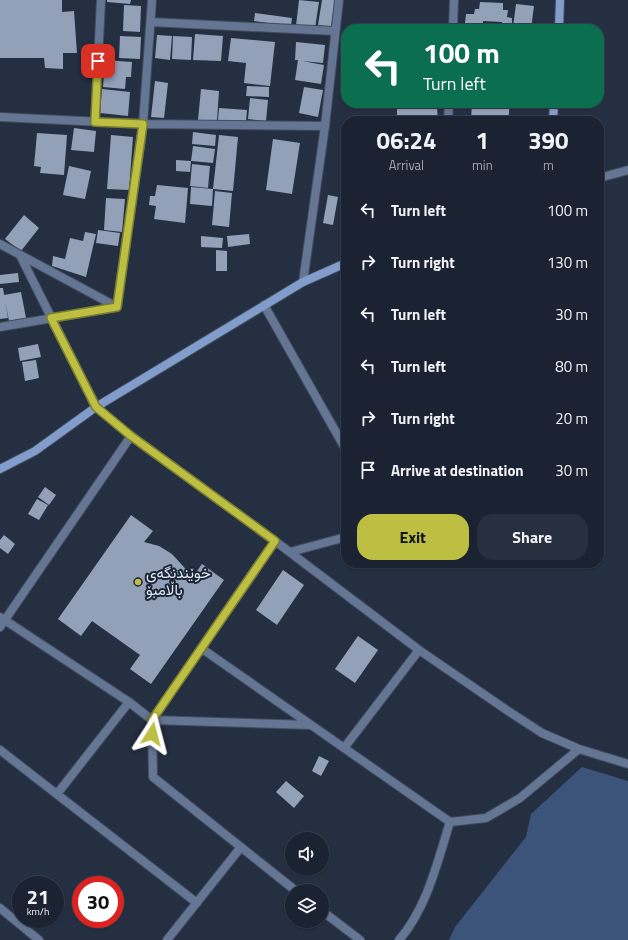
<!DOCTYPE html>
<html lang="en">
<head>
<meta charset="utf-8">
<style>
  :root { --surface:#1b2332; --page:#282f3e; --text:#f1f3f6; --muted:#a0a4ac; --line:#39404d; --accent:#bdbf43 }
  body { margin:0; font-family:"Titillium Web",Vazirmatn,sans-serif; background:var(--page); color:var(--text); height:100vh; display:flex; flex-direction:column; font-size:15px; white-space:nowrap }
  * { box-sizing:border-box; margin:0 }
  p { font-size:13px; color:var(--muted) }
  .icon { flex:none; width:22px; height:22px; fill:none; stroke:currentColor; stroke-width:2; stroke-linecap:round; stroke-linejoin:round }
  .map { position:relative; flex:1; overflow:hidden }
  .details { position:absolute; left:341px; top:116px; width:263px; height:452px; display:flex; flex-direction:column; background:var(--surface); border-radius:16px; box-shadow:0 1px 3px #0004,0 0 0 1px var(--line) }
  .details>* { flex:none }
  .guide { position:absolute; left:341px; top:24px; width:263px; height:84px; border-radius:16px; box-shadow:0 1px 3px #0004,0 0 0 1px var(--line); background:#0b6e4f; color:#fff; overflow:hidden }
  .buttons { position:absolute; left:285px; top:832px; display:grid; gap:8px }
  .buttons a { display:grid; place-items:center; width:44px; height:44px; border-radius:50%; background:var(--surface); box-shadow:0 1px 3px #0004,0 0 0 1px var(--line); font-size:20px }
  .speed { position:absolute; left:12px; top:876px; display:flex; gap:8px; font-size:20px; font-weight:700; text-align:center }
  .speed>* { display:grid; place-content:center; width:52px; height:52px; border-radius:50%; background:var(--surface); box-shadow:0 1px 3px #0004,0 0 0 1px var(--line); line-height:1 }
  .speed small { font-size:10px; font-weight:400 }
  .speed .limit { border:6px solid #d22; background:#fff; color:#111 }
  .pin { position:absolute; display:grid; place-items:center; width:34px; height:34px; color:#fff; margin:-17px; border-radius:8px; box-shadow:0 2px 6px #0006 }
  .me { position:absolute; width:44px; margin:-22px; rotate:9deg; stroke-linejoin:round; filter:drop-shadow(0 0 3px #0008) }
  .turn { display:flex; align-items:center; gap:14px; height:84px; padding:0 16px; font-size:18px }
  .turn .icon { width:52px; height:52px; stroke-width:2.5 }
  .turn b { display:block; font-size:28px; line-height:34px }
  .eta { display:flex; justify-content:space-evenly; align-items:center; height:68px; text-align:center }
  .eta b { font-size:24px; font-weight:700; line-height:28px }
  .cta { display:flex; gap:8px; margin-top:auto; padding:8px 16px }
  .cta a { flex:1; height:46px; border-radius:16px; background:var(--accent); color:#111; font-size:16px; font-weight:700; line-height:46px; text-align:center }
  .cta a+a { background:var(--page); color:var(--text) }
  ul { padding:0; list-style:none }
  li { display:flex; align-items:center; gap:12px; height:52px; padding:0 16px }
  li div { flex:1 }
  li b { display:block; font-size:15px }
  li em { font-style:normal }
  .map>svg:first-child { display:block }
</style>
</head>
<body>
<div class="map">
<svg width="628" height="940" viewBox="0 0 628 940">
  <rect width="100%" height="100%" fill="#242f42"/>
  <path fill="#3c537a" d="M582,767L628,781V940H449L455,927L526,837L531,814Z"/>
  <path fill="#93a1b8" d="M0,0H62V12L74,11L77,53H63V69L45,68L44,58H0Z
    M107,0H131L130,4L107,2Z
    M299,0L319,2L315,28L296,26Z
    M322,0H335L331,27L318,25Z
    M480,2L503,3V10H508L507,17L512,18V27L502,26V22L483,21V24L465,23L466,14H474L475,9H479Z
    M516,4L534,6L531,29L513,27Z
    M124,5L141,6L140,32L123,31Z
    M255,13L292,18L291,26L254,21Z
    M466,25L483,26V29H466Z
    M492,27L507,28V29H491Z
    M195,34L223,36L221,61L193,60Z
    M157,35L172,36L170,60L155,58Z
    M120,36L141,37L140,59L119,58Z
    M173,36L192,37L191,60L172,59Z
    M231,38L275,42L270,86L244,83L248,43L246,63L228,61Z
    M296,42L325,45L323,63L302,61L324,65L321,84L295,80L298,60H295Z
    M105,60L132,62L131,77H126L125,89L103,87Z
    M155,81L168,83L164,118L151,117Z
    M247,86L269,87V97L246,96Z
    M304,87L323,90L318,117L299,113Z
    M102,89L130,92L128,116L100,113Z
    M201,89L219,91L217,121L198,120Z
    M250,98L268,100L266,121L248,119Z
    M355,103H372V107Z
    M399,103H437V107L399,106Z
    M472,103H510L508,121H471Z
    M437,107L438,121H397V108Z
    M219,108L247,110L246,122L218,120Z
    M74,128L96,131L94,152L71,150Z
    M193,132L216,135L215,146L192,144Z
    M37,133L67,135L64,175L40,173L41,167L34,166Z
    M111,135L133,137L129,190L107,189Z
    M219,135L238,137L233,191L213,189Z
    M273,139L300,143L292,194L266,190Z
    M345,141L346,142V164H342Z
    M193,146L215,149L213,163L191,161Z
    M176,160L191,161L190,172L176,171Z
    M192,164L210,166L208,188L190,186Z
    M69,166L91,171L85,199L63,195Z
    M346,179V192L342,191Z
    M157,185L188,188L185,223L154,219L156,206L149,205L150,196H155Z
    M191,187L213,189L212,206L190,204Z
    M215,191L232,193L229,227L212,225Z
    M328,195L338,197L333,225L323,223Z
    M106,198L125,199L122,232L104,230Z
    M24,215L39,228L21,251L5,239Z
    M98,230L120,233L118,246L96,243Z
    M85,232L96,234L86,277L52,266L53,256L65,259L70,238L83,241Z
    M249,234L250,244L228,247L227,236Z
    M201,236L223,238L222,248L201,247Z
    M216,250L227,251V271H216Z
    M18,273L19,282L0,284V275Z
    M0,288H3L8,318L0,319Z
    M21,292L26,318L9,321L4,295Z
    M38,344L41,357L20,361L18,348Z
    M36,360L39,378L25,381L22,362Z
    M45,487L56,495L49,505L38,497Z
    M37,499L48,505L39,520L28,514Z
    M131,515L153,531L144,542L159,546L172,554L193,577L202,564L224,580L151,684L130,669L140,655L92,621L81,636L58,619Z
    M4,535L15,544L8,554L0,548V540Z
    M283,570L304,585L277,625L256,610Z
    M358,636L378,650L355,683L335,669Z
    M319,756L329,761L321,776L312,771Z
    M286,781L304,796L294,808L276,792Z"/>
  <g fill="none" stroke-linecap="round" stroke-linejoin="round">
    <defs>
      <path id="street" d="M151,22L335,31
        M453,29L454,0
        M0,117L143,124L325,126
        M448,121L449,103
        M95,122L101,0
        M599,178L628,170
        M0,244L117,307
        M20,255L96,407L131,436L275,541L419,650L508,711L542,733L579,749L628,764
        M303,282L325,126L339,0
        M264,305L346,450
        M117,307L143,124L152,0
        M0,327L117,307
        M275,541L152,720L153,777L296,891
        M290,552L346,537
        M0,617L129,702L152,720L311,725
        M0,627L131,436
        M201,648L450,822L486,818L520,798L579,749
        M344,748L419,650
        M0,750L197,903
        M57,794L129,702
        M0,908L39,940
        M322,911L360,940
        M167,940L241,847
        M399,940C427,908 437,863 450,822"/>
      <path id="secondary" d="M559,29L560,0
        M553,121L554,103
        M0,469L35,451L96,407L303,282L346,263"/>
    </defs>
    <use href="#street" stroke="#424c5e" stroke-width="10"/>
    <use href="#secondary" stroke="#424c5e" stroke-width="10"/>
    <use href="#street" stroke="#647693" stroke-width="8"/>
    <use href="#secondary" stroke="#829dcc" stroke-width="8"/>
  </g>
  <g fill="none" stroke-linecap="round" stroke-linejoin="round">
    <defs>
      <path id="route" d="M98,61L95,122L143,124L117,307L51,318L96,407L131,436L275,541L152,720V734"/>
    </defs>
    <use href="#route" stroke="#7b7c2c" stroke-width="10"/>
    <use href="#route" stroke="#bdbf43" stroke-width="7"/>
  </g>
  <circle fill="#bdbf43" stroke="#1a2537" stroke-width="1.5" cx="138" cy="582" r="4"/>
  <g text-anchor="middle" stroke-width="4" stroke-linejoin="round" paint-order="stroke">
    <g font-size="15" fill="#dfe7f3" stroke="#1a2537" text-anchor="start">
      <text x="146" y="578">خوێندنگەی<tspan x="146" dy="17">باڵامبۆ</tspan></text>
    </g>
  </g>
</svg>
<div class="buttons">
<a><svg class="icon" aria-label="sound" viewBox="0 0 24 24"><path d="M4 9h4l5-4v14l-5-4H4zM17 9q2 3 0 6"/></svg></a>
<a><svg class="icon" aria-label="layers" viewBox="0 0 24 24"><path d="M12 4l9 5-9 5-9-5zM3 14l9 5 9-5"/></svg></a>
</div>
<div class="speed"><div>21<small>km/h</small></div><div class="limit">30</div></div>
<div class="pin" style="left:98px;top:61px;background:#d93025"><svg class="icon" aria-label="arrive" viewBox="0 0 24 24"><path d="M6 21V4h12l-3 4 3 4H6"/></svg></div>
<svg class="me" style="left:152px;top:734px" viewBox="-20 -20 40 40"><path d="M0-17L14 15 0 8-14 15z" fill="#bdbf43" stroke="#fff" stroke-width="4"/></svg>
<div class="guide">
<div class="turn"><svg class="icon" aria-label="left" viewBox="0 0 24 24"><path d="M17 20v-9H6M10 6l-5 5 5 5"/></svg><div><b>100 m</b>Turn left</div></div>
</div>
<section class="details">
<div class="eta">
<div><b>06:24</b><p>Arrival</p></div>
<div><b>1</b><p>min</p></div>
<div><b>390</b><p>m</p></div>
</div>
<ul>
<li><svg class="icon" aria-label="left" viewBox="0 0 24 24"><path d="M17 20v-9H6M10 6l-5 5 5 5"/></svg><div><b>Turn left</b></div><em>100 m</em></li>
<li><svg class="icon" aria-label="right" viewBox="0 0 24 24"><path d="M7 20v-9h11M14 6l5 5-5 5"/></svg><div><b>Turn right</b></div><em>130 m</em></li>
<li><svg class="icon" aria-label="left" viewBox="0 0 24 24"><path d="M17 20v-9H6M10 6l-5 5 5 5"/></svg><div><b>Turn left</b></div><em>30 m</em></li>
<li><svg class="icon" aria-label="left" viewBox="0 0 24 24"><path d="M17 20v-9H6M10 6l-5 5 5 5"/></svg><div><b>Turn left</b></div><em>80 m</em></li>
<li><svg class="icon" aria-label="right" viewBox="0 0 24 24"><path d="M7 20v-9h11M14 6l5 5-5 5"/></svg><div><b>Turn right</b></div><em>20 m</em></li>
<li><svg class="icon" aria-label="arrive" viewBox="0 0 24 24"><path d="M6 21V4h12l-3 4 3 4H6"/></svg><div><b>Arrive at destination</b></div><em>30 m</em></li>
</ul>
<div class="cta"><a>Exit</a><a>Share</a></div>
</section>
</div>
</body>
</html>
